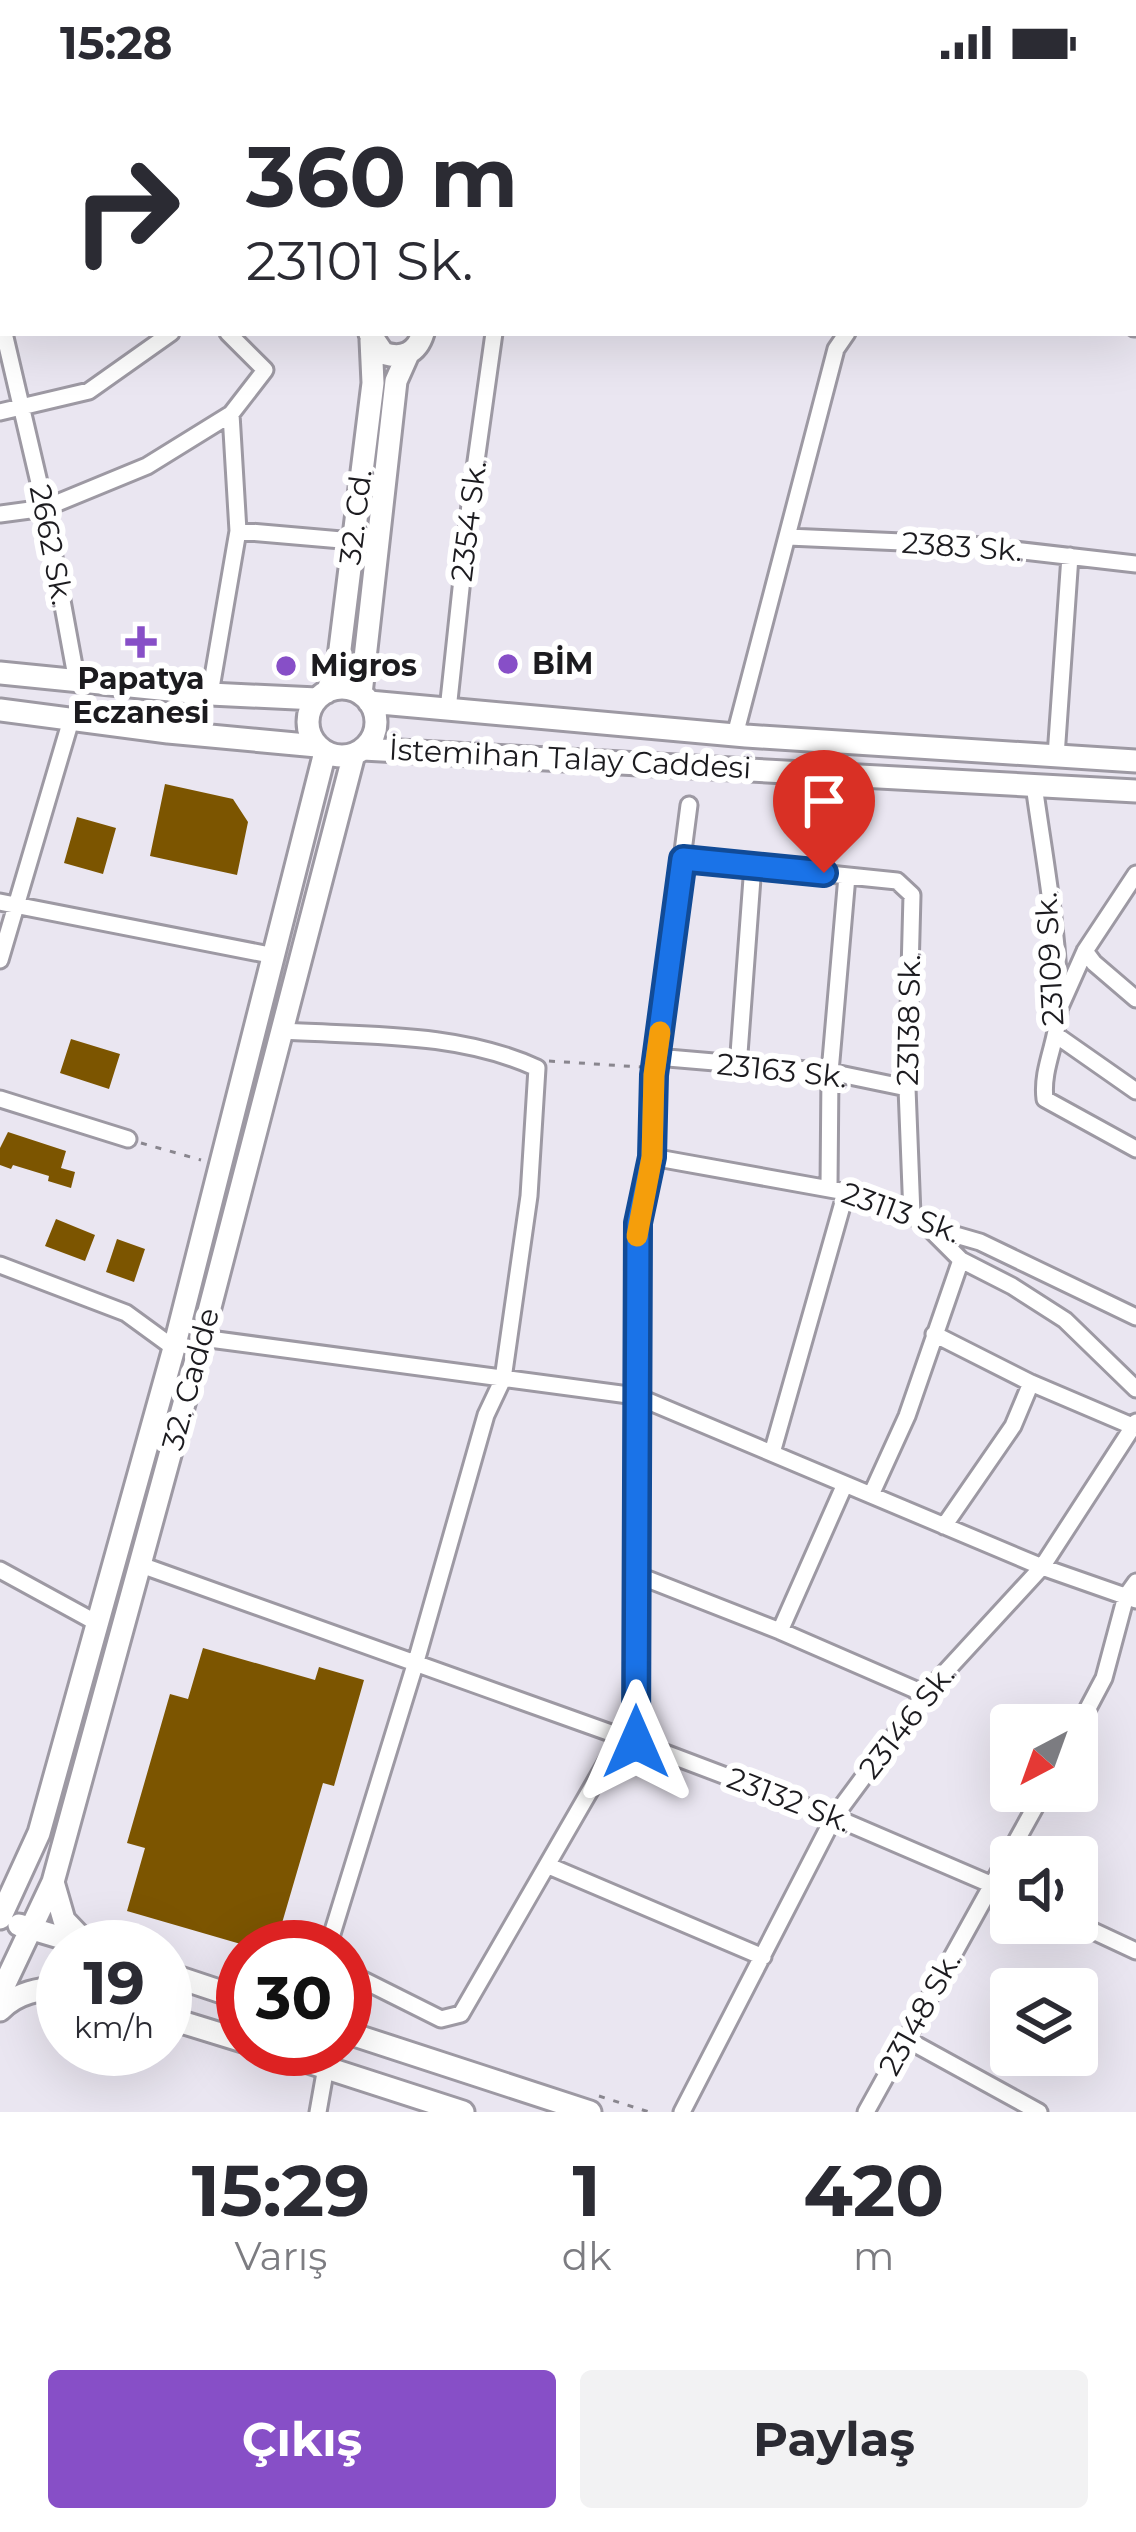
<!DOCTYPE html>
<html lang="tr">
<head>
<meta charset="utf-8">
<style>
  :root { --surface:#fff; --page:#f2f2f3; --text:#2b2b33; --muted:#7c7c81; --accent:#874fc7 }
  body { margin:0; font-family:Montserrat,sans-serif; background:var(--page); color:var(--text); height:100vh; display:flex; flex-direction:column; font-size:45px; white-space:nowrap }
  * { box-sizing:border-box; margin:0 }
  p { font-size:39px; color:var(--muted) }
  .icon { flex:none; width:66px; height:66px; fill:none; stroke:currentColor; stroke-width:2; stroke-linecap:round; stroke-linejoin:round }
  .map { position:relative; height:2028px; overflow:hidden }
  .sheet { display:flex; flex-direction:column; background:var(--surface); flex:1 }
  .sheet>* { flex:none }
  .top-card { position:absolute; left:0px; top:0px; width:1137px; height:252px; box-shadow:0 12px 48px #0002; background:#fff; color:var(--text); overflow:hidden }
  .needle { width:78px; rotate:221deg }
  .buttons { position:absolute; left:990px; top:1620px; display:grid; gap:24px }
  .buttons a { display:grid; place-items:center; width:108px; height:108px; border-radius:12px; background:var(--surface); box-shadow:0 12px 48px #0002; font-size:60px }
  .speed { position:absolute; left:36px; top:1836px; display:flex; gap:24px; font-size:60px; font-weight:700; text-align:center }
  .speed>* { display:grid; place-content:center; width:156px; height:156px; border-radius:50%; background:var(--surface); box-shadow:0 12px 48px #0002; line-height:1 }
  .speed small { font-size:30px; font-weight:400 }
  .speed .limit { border:18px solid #d22; background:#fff; color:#111 }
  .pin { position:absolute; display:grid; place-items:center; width:102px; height:102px; color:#fff; margin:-123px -51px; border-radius:50% 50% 50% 0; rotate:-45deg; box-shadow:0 0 12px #0007 }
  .pin .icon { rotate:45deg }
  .me { position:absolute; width:132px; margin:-66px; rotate:0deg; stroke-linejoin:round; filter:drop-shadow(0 0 9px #0008) }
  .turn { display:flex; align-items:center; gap:42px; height:252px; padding:0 48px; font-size:54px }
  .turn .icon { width:156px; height:156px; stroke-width:2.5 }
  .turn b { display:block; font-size:84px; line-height:102px }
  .eta { display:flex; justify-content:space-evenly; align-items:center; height:204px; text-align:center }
  .eta b { font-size:72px; font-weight:700; line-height:84px }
  .primary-button { display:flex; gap:24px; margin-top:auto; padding:24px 48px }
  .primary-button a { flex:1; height:138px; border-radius:12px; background:var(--accent); color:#fff; font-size:48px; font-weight:700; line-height:138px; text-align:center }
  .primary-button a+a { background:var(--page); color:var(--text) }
  .status { display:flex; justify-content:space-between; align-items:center; height:84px; padding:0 60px; background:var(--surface); direction:ltr }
  .status svg { height:33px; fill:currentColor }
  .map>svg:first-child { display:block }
</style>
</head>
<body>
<div class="status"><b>15:28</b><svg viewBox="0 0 49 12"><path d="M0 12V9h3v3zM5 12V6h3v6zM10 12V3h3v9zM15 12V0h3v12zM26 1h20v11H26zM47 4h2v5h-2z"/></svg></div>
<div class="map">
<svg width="1136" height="2028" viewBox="0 0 1136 2028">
  <rect width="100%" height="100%" fill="#eae6f1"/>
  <path fill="#7c5500" d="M165,700L233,715L248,738L237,791L150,772Z
    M77,733L116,744L103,790L64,779Z
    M71,955L120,970L109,1005L60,989Z
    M8,1048L66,1067L61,1084L75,1088L71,1104L48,1097L49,1092L13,1081L11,1085L0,1081V1064Z
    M56,1135L95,1151L85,1177L45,1162Z
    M117,1155L145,1165L134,1198L106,1188Z
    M203,1564L315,1596L319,1583L364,1596L334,1702L323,1699L275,1863H251L127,1827L145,1764L127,1759L170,1610L188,1615Z"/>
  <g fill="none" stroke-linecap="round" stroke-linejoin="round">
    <defs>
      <path id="street" d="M136,0L138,3
        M458,0L459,3
        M668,0V3
        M107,3L110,0
        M367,3L369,0
        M952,3V0
        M1134,27H1136
        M0,65H3
        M0,153L3,152
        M1134,244H1136
        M4,249L45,424L77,598
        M0,328L89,307L171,249
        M0,430L45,424L147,382L231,330L265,286L228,249
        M238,447L353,457
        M788,453L971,461L1136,480
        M210,610L238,447L231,330
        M448,626L470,420L494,249
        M735,651L836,265L847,249
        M1056,672L1070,472
        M1034,701C1044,774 1059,850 1059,924C1059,955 1041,984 1045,1015L1136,1065
        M683,775L897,797L912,811L907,1004L912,1131
        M0,818L275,872
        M1085,867L1094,879L1136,915
        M0,876L71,636
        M1060,923L1085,867L1136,790
        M282,947C368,952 459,948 537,984L529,1112L503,1295L486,1331L415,1581L328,1863
        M1056,951L1136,1007
        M656,973L830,988L907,1004
        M738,983L753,781
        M0,1015L128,1055
        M652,1073L846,1108L912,1131L928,1143L980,1158L1136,1233
        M829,1102L830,988L847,792
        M930,1145L961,1176L1012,1202L1065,1236L1136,1305
        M0,1181L126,1229L174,1264
        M934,1250L1031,1299L1132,1342
        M202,1254L636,1312L1042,1483L1136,1516
        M772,1369L846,1108
        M871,1411L907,1332L961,1176
        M944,1442L1013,1342L1031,1299
        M141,1481L636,1658L834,1733L1011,1809
        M0,1486L97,1539
        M637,1491L780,1547L925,1610
        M780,1547L845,1400
        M1077,1645L1104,1594L1126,1512L1136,1498
        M636,1658L638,1139L652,1073L654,991L689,721
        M549,1782L763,1873
        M1076,1839L1136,1867
        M345,1887L441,1935L461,1930L621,1653
        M906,1955L1039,2028
        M318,2028L326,1983
        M682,2028L834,1733L925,1610L1042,1483L1136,1338
        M866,2028L1044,1707"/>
      <path id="secondary" d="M370,250L383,269C402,276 417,269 423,249
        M0,589L210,610L317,615
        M308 638a34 34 0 1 1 68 0a34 34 0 1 1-68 0Z
        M327,608L338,581L373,299L371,256
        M361,610L396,297L408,270
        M369,618L746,652L1136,677
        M0,626L168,648L317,662
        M363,665L1136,707
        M53,1798L64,1836L86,1859
        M0,1834L39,1749L71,1634L174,1264L325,668
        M19,1841L93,1863
        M165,1889L243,1915
        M0,1910L53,1798L202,1254L354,670
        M0,1926C17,1908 40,1905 63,1903
        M165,1933L243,1957
        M345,1948L590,2028
        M268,1965L463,2028"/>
    </defs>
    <use href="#street" stroke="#9d99a3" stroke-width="21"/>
    <use href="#secondary" stroke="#9d99a3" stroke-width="27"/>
    <path stroke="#89868e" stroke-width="3" stroke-dasharray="6 9" stroke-linecap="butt" d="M549,977L641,983
      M141,1059L201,1076
      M112,1854L138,1863
      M599,2012L649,2028"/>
    <use href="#street" stroke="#fff" stroke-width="15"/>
    <use href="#secondary" stroke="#fff" stroke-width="21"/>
  </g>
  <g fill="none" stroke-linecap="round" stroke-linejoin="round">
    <defs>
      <path id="route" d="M636,1658L638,1139L652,1073L654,991L683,775L824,789"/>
    </defs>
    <use href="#route" stroke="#114b97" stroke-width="30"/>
    <use href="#route" stroke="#1a73e8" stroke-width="21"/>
    <path stroke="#f59e0b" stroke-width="21" d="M637,1152L652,1073L654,991L660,948"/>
  </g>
  <g fill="#874fc7" stroke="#fff" stroke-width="4.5">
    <path d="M135 540h12v12h12v12h-12v12h-12v-12h-12v-12h12z"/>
    <circle cx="508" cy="580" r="12"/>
    <circle cx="286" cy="582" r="12"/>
  </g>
  <g text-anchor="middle" stroke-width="12" stroke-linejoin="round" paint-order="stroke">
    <g font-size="30" fill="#1c1b1f" stroke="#fff">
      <text transform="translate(356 433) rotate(-83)" y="10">32. Cd.</text>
      <text transform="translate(469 437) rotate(-83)" y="10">2354 Sk.</text>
      <text transform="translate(51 461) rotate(79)" y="10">2662 Sk.</text>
      <text transform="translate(962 463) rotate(4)" y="10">2383 Sk.</text>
      <text transform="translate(570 675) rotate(3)" y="10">İstemihan Talay Caddesi</text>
      <text transform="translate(1050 875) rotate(-93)" y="10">23109 Sk.</text>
      <text transform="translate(909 936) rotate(-89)" y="10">23138 Sk.</text>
      <text transform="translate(782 987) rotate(6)" y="10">23163 Sk.</text>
      <text transform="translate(901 1129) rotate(20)" y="10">23113 Sk.</text>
      <text transform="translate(191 1295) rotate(-75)" y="10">32. Cadde</text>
      <text transform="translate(907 1638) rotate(-52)" y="10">23146 Sk.</text>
      <text transform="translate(789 1716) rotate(21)" y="10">23132 Sk.</text>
      <text transform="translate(920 1930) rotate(-61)" y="10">23148 Sk.</text>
    </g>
    <g font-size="30" font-weight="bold" fill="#1c1b1f" stroke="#fff" text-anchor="start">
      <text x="532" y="590">BİM</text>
      <text x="310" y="592">Migros</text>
      <text x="141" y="605" text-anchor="middle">Papatya<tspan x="141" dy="34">Eczanesi</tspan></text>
    </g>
  </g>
</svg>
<div class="buttons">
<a><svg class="needle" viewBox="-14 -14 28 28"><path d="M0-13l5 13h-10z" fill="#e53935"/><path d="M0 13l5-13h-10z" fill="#7c7c81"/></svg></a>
<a><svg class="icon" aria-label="sound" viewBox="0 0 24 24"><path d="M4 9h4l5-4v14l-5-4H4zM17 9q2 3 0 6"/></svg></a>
<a><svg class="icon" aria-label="layers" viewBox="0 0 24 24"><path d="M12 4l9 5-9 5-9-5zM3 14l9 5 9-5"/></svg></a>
</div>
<div class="speed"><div>19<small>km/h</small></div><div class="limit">30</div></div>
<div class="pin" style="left:824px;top:789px;background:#d93025"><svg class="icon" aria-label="arrive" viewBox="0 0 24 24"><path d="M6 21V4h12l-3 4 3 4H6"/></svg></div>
<svg class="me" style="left:636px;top:1658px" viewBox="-20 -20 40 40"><path d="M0-17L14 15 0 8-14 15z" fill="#1a73e8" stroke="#fff" stroke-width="4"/></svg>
<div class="top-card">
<div class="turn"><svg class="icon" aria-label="right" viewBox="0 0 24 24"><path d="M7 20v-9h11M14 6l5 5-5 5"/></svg><div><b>360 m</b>23101 Sk.</div></div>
</div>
</div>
<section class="sheet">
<div class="eta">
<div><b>15:29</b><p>Varış</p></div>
<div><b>1</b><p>dk</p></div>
<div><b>420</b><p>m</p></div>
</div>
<div class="primary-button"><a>Çıkış</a><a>Paylaş</a></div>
</section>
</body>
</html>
